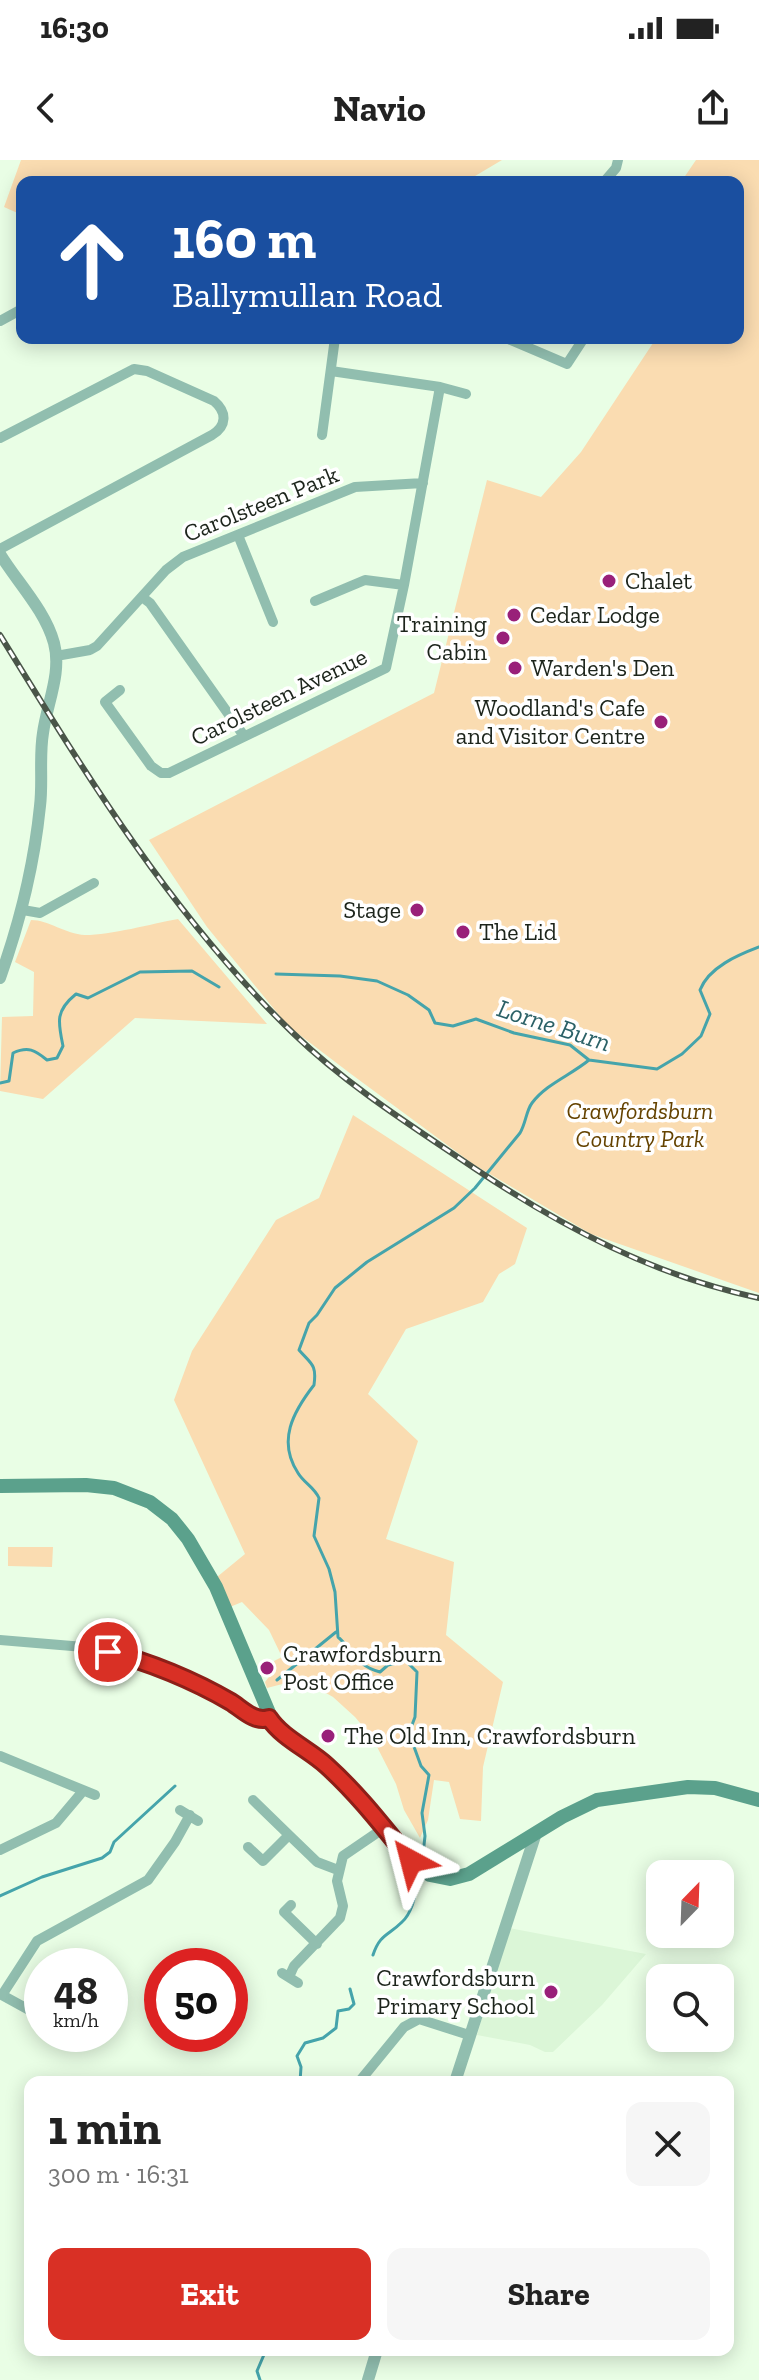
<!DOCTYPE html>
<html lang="en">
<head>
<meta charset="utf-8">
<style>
  :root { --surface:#fff; --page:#f6f6f6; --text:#222; --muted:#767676; --accent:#d93025 }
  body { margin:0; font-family:"Zilla Slab",serif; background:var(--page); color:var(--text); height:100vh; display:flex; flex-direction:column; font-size:30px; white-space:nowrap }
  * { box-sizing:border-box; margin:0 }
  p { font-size:26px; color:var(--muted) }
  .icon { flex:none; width:44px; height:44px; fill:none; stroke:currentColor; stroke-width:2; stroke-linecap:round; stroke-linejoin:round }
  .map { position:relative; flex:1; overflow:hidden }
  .panel { position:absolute; left:24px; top:1916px; width:710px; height:280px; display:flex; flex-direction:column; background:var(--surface); border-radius:16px; box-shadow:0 4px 20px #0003 }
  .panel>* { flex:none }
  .hud { position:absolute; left:16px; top:16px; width:728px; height:168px; border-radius:16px; box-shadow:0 4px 20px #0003; background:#1a4fa0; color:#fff; overflow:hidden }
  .needle { width:52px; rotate:23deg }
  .tools { position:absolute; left:646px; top:1700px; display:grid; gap:16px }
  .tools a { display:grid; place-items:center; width:88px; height:88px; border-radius:16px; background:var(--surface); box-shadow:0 4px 20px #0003; font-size:40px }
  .speed { position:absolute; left:24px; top:1788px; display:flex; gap:16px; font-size:40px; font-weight:700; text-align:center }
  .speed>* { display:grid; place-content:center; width:104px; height:104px; border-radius:50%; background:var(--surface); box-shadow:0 4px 20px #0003; line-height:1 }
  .speed small { font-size:20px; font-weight:400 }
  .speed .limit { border:12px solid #d22; background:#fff; color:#111 }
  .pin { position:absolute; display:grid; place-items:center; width:68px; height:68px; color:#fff; margin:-34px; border:4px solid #fff; border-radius:50%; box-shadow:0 2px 8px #0007 }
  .me { position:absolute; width:88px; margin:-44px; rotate:322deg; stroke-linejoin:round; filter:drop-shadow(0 0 6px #0008) }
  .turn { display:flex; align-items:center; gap:28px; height:168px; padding:0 24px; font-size:36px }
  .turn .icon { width:104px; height:104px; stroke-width:2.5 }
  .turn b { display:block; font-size:56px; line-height:68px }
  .round { display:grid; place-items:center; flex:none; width:84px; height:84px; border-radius:16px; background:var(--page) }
  .head { display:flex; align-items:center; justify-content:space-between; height:136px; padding:0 24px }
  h1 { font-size:48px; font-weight:700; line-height:60px }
  .action { display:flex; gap:16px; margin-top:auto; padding:16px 24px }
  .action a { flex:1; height:92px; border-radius:16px; background:var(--accent); color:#fff; font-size:32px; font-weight:700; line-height:92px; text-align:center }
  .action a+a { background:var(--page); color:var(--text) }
  .status { display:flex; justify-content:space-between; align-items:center; height:56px; padding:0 40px; background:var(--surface); direction:ltr }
  .status svg { height:22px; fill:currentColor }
  header { display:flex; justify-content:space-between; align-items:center; height:104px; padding:0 24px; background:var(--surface); font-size:36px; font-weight:700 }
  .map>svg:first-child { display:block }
</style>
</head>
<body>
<div class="status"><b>16:30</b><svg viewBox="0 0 49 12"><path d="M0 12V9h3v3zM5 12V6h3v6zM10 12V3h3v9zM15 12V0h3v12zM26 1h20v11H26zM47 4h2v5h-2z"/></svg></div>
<header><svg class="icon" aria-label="back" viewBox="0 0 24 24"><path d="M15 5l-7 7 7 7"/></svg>Navio<svg class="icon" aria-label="share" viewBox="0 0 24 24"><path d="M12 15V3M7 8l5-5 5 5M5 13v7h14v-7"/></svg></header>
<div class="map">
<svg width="759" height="2220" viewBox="0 0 759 2220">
  <rect width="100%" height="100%" fill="#e9fee5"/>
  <path fill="#dbf6d7" d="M509,1768L646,1794L602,1845L553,1892H545L530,1885L477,1875Z"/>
  <path fill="#fadcb1" d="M21,0H502L465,22H22V55L4,47Z
    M696,0H759V1133L591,1074L473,1004L351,914L288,866L207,767L149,680L434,533L487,320L541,337L581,292L655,180L651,178H738V22H681Z
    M178,759L267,864L135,858L43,939L0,931L2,857L33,856L34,812L15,802L31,760C49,760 65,774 85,775C111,775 151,764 178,759Z
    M353,955L527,1068L515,1104L499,1114L483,1142L406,1169L368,1234L418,1281L386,1379L454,1402L446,1475L503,1522L483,1607L481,1661L460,1659L449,1622L434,1620L428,1660L420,1678L404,1650L396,1624L372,1577L355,1557L333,1537L319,1529L294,1521L267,1528L265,1522L276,1508L274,1501L282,1497L269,1470L242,1442L230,1447L217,1417L245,1394L174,1240L192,1191L276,1060L319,1038Z
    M8,1387H53L52,1407L8,1406Z"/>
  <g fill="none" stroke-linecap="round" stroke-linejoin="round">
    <path stroke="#45a4ab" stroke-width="3" d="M276,814L340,816L377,821L408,835L429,850L435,863L453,866L476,859L514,873L570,885L589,900L657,909L682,894L701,876L710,854L700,830C709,807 738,795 759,787
      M0,923L9,921L13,893C28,886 35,890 47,900L57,898L63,886C58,862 55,851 76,834L88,838L140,812L192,811L219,827
      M277,1520L336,1472
      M422,1703L425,1676L422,1653L429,1615L421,1606L409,1573L415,1557L417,1512L406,1501L388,1505L380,1512C356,1506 354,1491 338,1477L335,1432L329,1409L314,1376L319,1338C314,1327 304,1323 298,1313C277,1281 293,1252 314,1225C317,1204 311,1204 299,1190L309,1163L317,1155L335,1128L367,1102L454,1048L475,1028L520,973C526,963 526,951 532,943C546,924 571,915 589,900
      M0,1736L42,1717L102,1698L110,1692L114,1682L175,1626
      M373,1795C380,1774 388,1776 402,1762C413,1752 416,1733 417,1719
      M300,1922L301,1907L297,1896L305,1883L323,1878L336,1868L338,1851L349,1849L354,1844L350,1829
      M260,2220L257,2211L266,2190"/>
    <path stroke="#91beaf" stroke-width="10" d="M604,22L616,8L618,0
      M0,161L22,149
      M506,178L567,204L584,178
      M331,211L440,227L466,234
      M322,275L335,178
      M0,278L134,209L147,211L214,241C227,252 227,266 212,275L0,389
      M238,375L273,462
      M142,437L150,443L244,576
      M315,441L365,420L404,425
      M56,496L90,490L97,486L166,410L183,397L355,327L423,323
      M120,530L105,542L151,606L161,613H169L386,508L404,425L440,227
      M23,750L40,753L94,723
      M0,1480L96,1488L118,1494L203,1526L262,1560L269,1558
      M0,1596L95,1635
      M253,1640L289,1675
      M180,1650L198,1661
      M248,1687L263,1701L289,1675L317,1702L338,1710
      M0,1690L56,1663L83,1631
      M291,1745L284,1752L317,1784
      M282,1813L298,1823
      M289,1817L294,1806L340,1758L343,1746L337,1721L343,1696L384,1668
      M0,1834L42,1857
      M2,1835L37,1781L148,1720L175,1682L190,1655
      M359,1922L404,1867L419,1859L469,1875"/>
    <path stroke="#91beaf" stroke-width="12" d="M0,394C17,422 45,450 54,483C62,513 47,543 43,573C39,597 43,622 40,646C34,706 20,762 0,818
      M455,1922L536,1673
      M368,2220L377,2190"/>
    <path stroke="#5ba18c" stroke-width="14" d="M0,1326L86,1325L114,1328L150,1342L172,1359L188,1379L216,1427L275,1567L327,1605L361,1639L411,1701L430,1715L450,1719L469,1714L562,1657L597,1640L688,1627L715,1628L759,1640"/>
    <defs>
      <path id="rail" d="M0,475C86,615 175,760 294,874C348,926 412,966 474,1008C562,1067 655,1116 759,1138"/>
    </defs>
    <use href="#rail" stroke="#4a5549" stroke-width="6"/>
    <use href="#rail" stroke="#fff" stroke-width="3" stroke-dasharray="9" stroke-linecap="butt"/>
  </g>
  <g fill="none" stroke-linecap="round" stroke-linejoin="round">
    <defs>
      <path id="route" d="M108,1492C148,1501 195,1521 231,1542C242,1549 255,1563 269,1558C282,1578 310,1590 327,1606C359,1635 384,1668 411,1701"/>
    </defs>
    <use href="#route" stroke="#8d1f18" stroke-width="20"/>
    <use href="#route" stroke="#d93025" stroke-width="14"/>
  </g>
  <g fill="#992079" stroke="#fff" stroke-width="3">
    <circle cx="609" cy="421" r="8"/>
    <circle cx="514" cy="455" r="8"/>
    <circle cx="503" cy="478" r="8"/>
    <circle cx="515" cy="508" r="8"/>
    <circle cx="661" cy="562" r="8"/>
    <circle cx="417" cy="750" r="8"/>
    <circle cx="463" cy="772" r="8"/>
    <circle cx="267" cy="1508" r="8"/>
    <circle cx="328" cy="1576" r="8"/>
    <circle cx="551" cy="1832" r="8"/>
  </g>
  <g text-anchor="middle" stroke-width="7" stroke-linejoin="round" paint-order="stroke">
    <g font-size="24" fill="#1c241b" stroke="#fff">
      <text transform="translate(261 344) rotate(-22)" y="8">Carolsteen Park</text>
      <text transform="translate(279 537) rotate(-26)" y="8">Carolsteen Avenue</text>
    </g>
    <g font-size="24" fill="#1c241b" stroke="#fff" text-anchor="start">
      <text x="625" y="429">Chalet</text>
      <text x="530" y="463">Cedar Lodge</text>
      <text x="487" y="472" text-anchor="end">Training<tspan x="487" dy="28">Cabin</tspan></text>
      <text x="531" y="516">Warden's Den</text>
      <text x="645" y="556" text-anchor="end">Woodland's Cafe<tspan x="645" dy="28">and Visitor Centre</tspan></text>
      <text x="401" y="758" text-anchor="end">Stage</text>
      <text x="479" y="780">The Lid</text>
      <text x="283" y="1502">Crawfordsburn<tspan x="283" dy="28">Post Office</tspan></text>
      <text x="344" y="1584">The Old Inn, Crawfordsburn</text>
      <text x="535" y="1826" text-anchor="end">Crawfordsburn<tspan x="535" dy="28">Primary School</tspan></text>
    </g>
    <g font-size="24" font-style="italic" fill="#654300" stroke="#fff">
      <text x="640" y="959">Crawfordsburn<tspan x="640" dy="28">Country Park</tspan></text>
    </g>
    <g font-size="26" font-style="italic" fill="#2b6167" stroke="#fff">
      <text transform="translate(554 865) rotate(18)" y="9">Lorne Burn</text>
    </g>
  </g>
</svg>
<div class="tools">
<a><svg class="needle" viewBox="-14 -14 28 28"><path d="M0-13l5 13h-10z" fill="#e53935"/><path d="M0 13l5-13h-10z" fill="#767676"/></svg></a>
<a><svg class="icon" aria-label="search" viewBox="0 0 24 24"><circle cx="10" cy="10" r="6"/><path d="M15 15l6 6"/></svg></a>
</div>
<div class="speed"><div>48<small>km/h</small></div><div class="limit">50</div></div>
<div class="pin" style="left:108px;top:1492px;background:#d93025"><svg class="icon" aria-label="arrive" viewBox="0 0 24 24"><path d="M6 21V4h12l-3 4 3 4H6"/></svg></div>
<svg class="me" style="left:411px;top:1701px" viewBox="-20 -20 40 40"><path d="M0-17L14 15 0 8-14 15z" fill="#d93025" stroke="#fff" stroke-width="4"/></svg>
<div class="hud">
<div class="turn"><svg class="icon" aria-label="ahead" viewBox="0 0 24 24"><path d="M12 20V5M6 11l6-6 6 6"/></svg><div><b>160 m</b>Ballymullan Road</div></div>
</div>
<section class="panel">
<div class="head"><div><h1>1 min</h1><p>300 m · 16:31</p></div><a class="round"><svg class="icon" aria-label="close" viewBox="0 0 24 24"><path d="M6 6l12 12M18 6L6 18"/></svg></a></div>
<div class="action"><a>Exit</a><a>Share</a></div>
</section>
</div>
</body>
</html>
